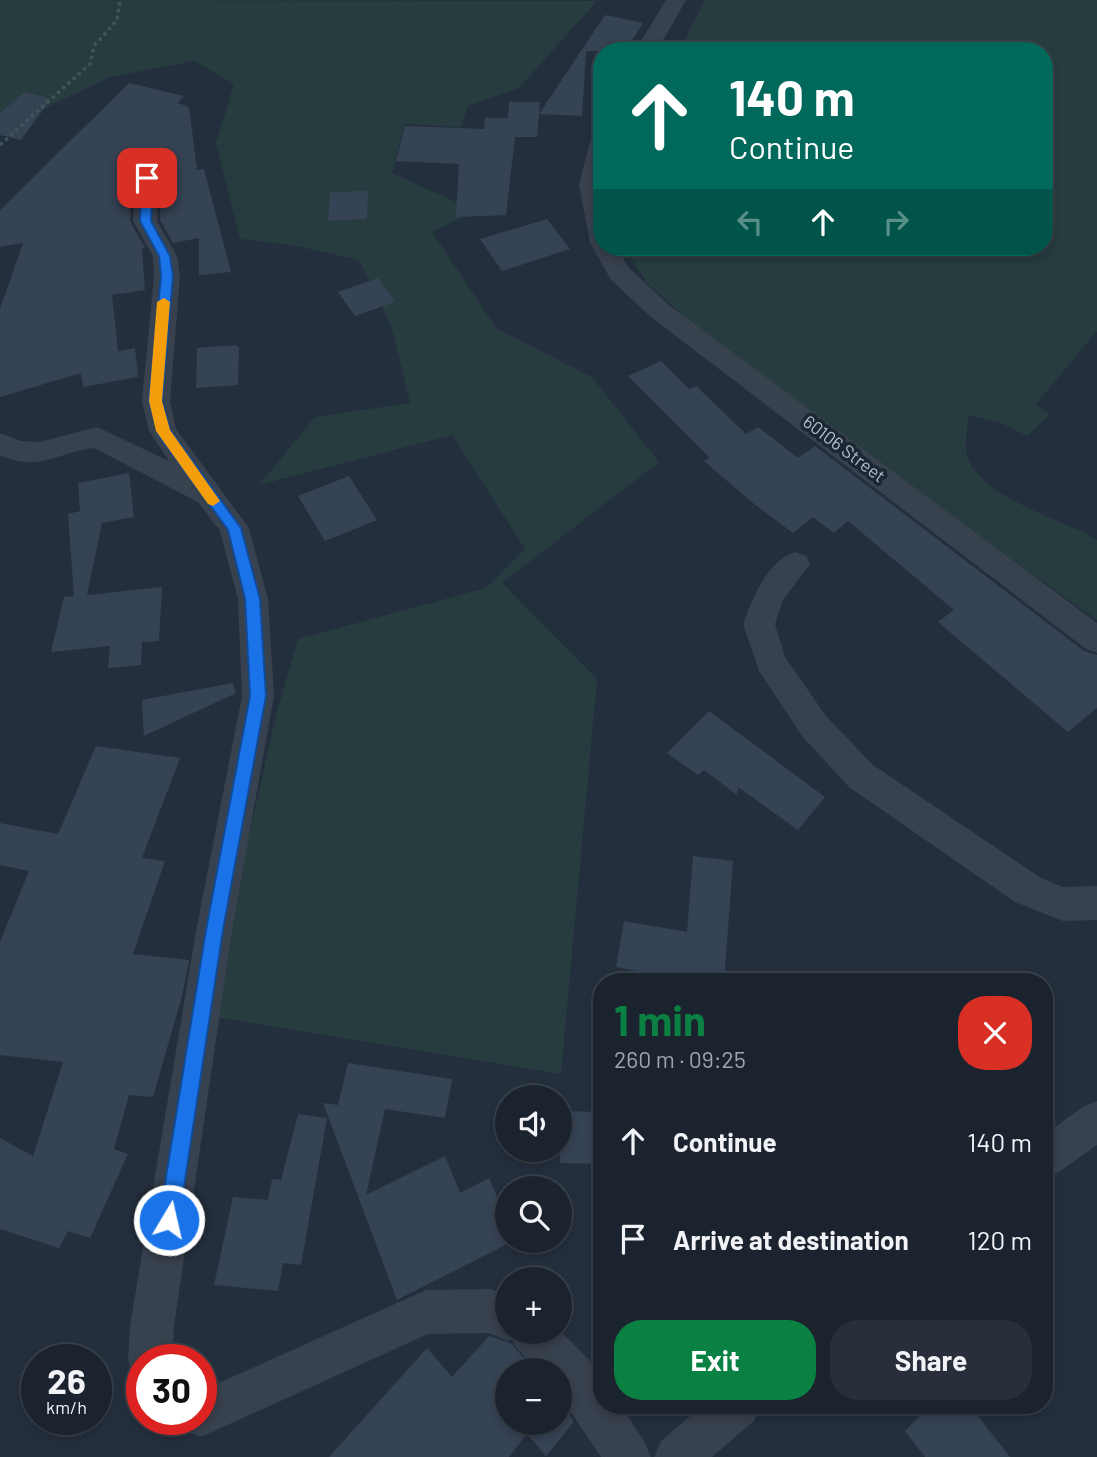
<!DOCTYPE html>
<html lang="en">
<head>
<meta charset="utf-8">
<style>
  :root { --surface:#1b232e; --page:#282f3a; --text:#f1f3f6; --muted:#a0a4aa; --line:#39404a; --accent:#0b8043 }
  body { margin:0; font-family:Barlow,sans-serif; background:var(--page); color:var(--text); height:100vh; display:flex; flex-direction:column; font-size:26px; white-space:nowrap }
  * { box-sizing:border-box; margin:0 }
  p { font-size:23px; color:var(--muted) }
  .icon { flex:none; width:38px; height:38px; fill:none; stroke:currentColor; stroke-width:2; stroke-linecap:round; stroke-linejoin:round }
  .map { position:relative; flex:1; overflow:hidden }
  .panel { position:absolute; left:593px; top:973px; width:460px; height:441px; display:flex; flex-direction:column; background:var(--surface); border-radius:28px; box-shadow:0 4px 10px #0003,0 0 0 2px var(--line) }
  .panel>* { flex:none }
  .top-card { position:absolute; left:593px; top:42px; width:460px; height:214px; border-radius:28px; box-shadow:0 4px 10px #0003,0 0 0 2px var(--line); background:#00695c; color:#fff; overflow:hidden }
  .buttons { position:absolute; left:495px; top:1085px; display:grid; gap:14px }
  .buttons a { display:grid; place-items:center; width:77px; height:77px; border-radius:50%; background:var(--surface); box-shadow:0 4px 10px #0003,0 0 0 2px var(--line); font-size:35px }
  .speed { position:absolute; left:21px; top:1344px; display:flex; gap:14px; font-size:35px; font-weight:700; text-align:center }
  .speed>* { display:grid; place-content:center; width:91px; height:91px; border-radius:50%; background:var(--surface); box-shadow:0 4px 10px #0003,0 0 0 2px var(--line); line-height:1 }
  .speed small { font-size:18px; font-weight:400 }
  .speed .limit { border:10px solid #d22; background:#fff; color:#111 }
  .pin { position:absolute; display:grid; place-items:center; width:60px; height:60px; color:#fff; margin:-30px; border-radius:14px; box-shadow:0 4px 10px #0006 }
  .me { position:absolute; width:77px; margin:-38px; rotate:9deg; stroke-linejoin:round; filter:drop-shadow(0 0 5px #0008) }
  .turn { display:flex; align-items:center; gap:24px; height:147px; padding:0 21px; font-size:32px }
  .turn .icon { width:91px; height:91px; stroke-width:2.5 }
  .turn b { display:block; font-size:49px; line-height:60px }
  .lanes { display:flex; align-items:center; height:66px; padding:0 21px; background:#0003; justify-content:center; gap:35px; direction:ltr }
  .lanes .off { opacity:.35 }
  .round { display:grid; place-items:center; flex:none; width:74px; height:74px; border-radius:28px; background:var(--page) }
  .summary { display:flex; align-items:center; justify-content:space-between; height:119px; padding:0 21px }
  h1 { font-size:42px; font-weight:700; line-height:52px; color:var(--accent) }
  .primary-button { display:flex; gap:14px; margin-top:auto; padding:14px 21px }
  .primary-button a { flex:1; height:80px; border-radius:28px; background:var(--accent); color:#fff; font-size:28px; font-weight:700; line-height:80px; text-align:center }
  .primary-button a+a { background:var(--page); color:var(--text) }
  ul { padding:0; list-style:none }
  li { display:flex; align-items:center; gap:21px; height:98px; padding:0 21px }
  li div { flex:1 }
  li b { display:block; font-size:26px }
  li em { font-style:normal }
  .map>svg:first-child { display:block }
</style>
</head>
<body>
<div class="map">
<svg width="1097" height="1457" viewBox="0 0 1097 1457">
  <rect width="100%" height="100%" fill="#242f3e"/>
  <path fill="#263c3f" d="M0,0L597,1L519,88L468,106L461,127L405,124L392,173L476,211L432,232L497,329L592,377L659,462L502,583L597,679L561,1074L209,1016L276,715L298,639L486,588L525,549L452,435L259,485L315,417L410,403L392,328L359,260L292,245L240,239L216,143L234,84L194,61L110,77L0,130Z
    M705,0H1097V331L1036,404L1050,414L1027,436L999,422L968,415C968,427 964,443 967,454C976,497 1064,519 1097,540V620L919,494L696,327L647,283L623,247H1045V51H679Z"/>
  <path fill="#364354" d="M605,15L643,23L625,51H586L582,116L539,114L537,137H515L506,215L456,217L459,164L396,161L405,126L484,129L485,118H508L509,102H540L539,114Z
    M129,83L184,96L178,103L189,107L197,170L204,169L231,272L199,275V238L173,243L160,220L161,176L156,170H138L132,178L130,221L145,248L142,249L145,290L112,295L118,351L135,348L138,377L83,387L81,373L0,397V309L23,243L0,247V210Z
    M25,92L51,99L21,140L0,135V113Z
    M368,191L367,219L328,221L330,192Z
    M547,219L570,249L502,271L480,239Z
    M378,278L395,302L355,316L338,292Z
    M236,345L239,348L238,385L196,388L197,348Z
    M661,361L689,389L696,386L746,434L758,427L798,458L815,446L1084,651L1097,655V708L1068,732L938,622L954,610L848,521L834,533L813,517L793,533L753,503L704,461L710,458L628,376Z
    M129,473L134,517L102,523L87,595L162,587L159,641L142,642L141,665L108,668L110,646L51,652L64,597L74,596L68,514L80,511L78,483Z
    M349,476L377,520L325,541L298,496Z
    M233,683L236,693L144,736L142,700Z
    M709,711L825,797L798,830L738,787L737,795L704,770L698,775L667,753Z
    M96,746L180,758L142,858L165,861L133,954L189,960L182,996L153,1097L129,1095L114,1149L128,1154L90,1238L68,1231L59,1248L0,1229V1138L33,1156L63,1062L0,1055V942L29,871L0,865V823L58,834Z
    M693,856L733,861L724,982H696L616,967L624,921L687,932Z
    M348,1063L452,1079L445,1118L385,1109L366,1195L445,1156L460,1193L489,1178L508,1222V1241H513L397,1300L323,1103L338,1105Z
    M560,1111L602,1112V1164L560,1163Z
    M298,1114L327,1118L301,1265L283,1263L278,1291L214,1285L233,1197L268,1200L272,1179L281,1180Z
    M489,1336L511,1343L534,1370H508V1423H560V1401L574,1422L546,1456L527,1434L509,1457H329L427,1348L452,1377Z
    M931,1405H969L1010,1457H925L905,1431Z"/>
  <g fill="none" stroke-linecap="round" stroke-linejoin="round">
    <path stroke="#3f5557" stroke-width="3.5" stroke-dasharray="3.5 3.5" stroke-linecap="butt" d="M0,145L90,64L94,46L117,20L120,0"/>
    <path fill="#38414e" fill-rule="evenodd" d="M666,0H686L657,51H635Z
      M602,135V247H616L629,268L669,305L1097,623V653L1086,649L651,317L611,280L590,242L579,185L590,142L594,137Z
      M147,171L155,173L159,178L157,221L177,256L180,276L170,401L176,429L249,528L268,599L274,696L232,931L174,1326L172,1360H142V1379L134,1376L128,1360L130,1326L196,931L242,696L238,599L220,531L198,502L94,448C57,452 39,473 0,455V433L21,441L40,442L97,427L169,461L149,431L142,401L154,276L153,256L133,221L135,178L139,173Z
      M795,552L806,556L810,564L783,600L775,624L785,657L826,716L873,765L1041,878L1063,887L1097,886V920L1063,921L1015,902L849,787L802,736L759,671L743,624C753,598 766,562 795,552Z
      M1097,1101V1145L1059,1172L1045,1178V1134L1083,1107Z
      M491,1289L508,1296V1332L560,1331L589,1360L602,1379V1405H620L644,1441L651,1457H601L560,1396V1370H537L516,1347L512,1339L508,1341L489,1333L428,1334L201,1437L185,1430L181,1419H201V1391L426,1290Z
      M703,1405H760L754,1421L712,1457H654L661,1441Z"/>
  </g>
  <path fill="#1a73e8" stroke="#114b97" stroke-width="2" d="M147,175L153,178L151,221L170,256L173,276L162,401L170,430L241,528L260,599L266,696L223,930L179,1220L176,1227L169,1230L161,1227L159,1220L206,930L250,696L245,599L228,530L158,434L149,401L161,276L159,256L140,221L142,178Z"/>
  <path fill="#f59e0b" d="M164,298L170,302L162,401L170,430L220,501L213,506L208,504L156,431L149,401L157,302Z"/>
  <g text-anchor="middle" stroke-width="7" stroke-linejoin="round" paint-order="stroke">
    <g font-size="18" fill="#b4bcc9" stroke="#1d2633">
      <text transform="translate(844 449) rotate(37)" y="6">60106 Street</text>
    </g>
  </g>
</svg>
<div class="buttons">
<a><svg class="icon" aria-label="sound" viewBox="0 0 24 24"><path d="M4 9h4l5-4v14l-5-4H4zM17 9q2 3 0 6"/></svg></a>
<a><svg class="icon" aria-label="search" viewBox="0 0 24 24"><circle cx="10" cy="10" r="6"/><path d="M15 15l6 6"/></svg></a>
<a>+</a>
<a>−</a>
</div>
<div class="speed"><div>26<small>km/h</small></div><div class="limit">30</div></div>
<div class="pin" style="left:147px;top:178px;background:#d93025"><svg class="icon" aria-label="arrive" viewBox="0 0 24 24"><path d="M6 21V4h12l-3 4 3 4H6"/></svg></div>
<svg class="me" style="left:169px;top:1220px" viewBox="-20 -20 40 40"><circle r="17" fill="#1a73e8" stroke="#fff" stroke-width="3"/><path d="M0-11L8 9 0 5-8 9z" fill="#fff"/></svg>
<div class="top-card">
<div class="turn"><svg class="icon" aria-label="ahead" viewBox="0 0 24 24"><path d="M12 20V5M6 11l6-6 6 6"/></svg><div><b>140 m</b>Continue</div></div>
<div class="lanes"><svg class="icon off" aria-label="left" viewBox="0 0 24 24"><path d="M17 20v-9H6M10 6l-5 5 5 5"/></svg><svg class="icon" aria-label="ahead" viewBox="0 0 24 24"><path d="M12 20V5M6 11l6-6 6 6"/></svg><svg class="icon off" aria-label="right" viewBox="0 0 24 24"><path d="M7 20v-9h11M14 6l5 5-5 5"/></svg></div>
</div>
<section class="panel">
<div class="summary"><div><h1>1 min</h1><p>260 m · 09:25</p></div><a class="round" style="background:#d93025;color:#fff"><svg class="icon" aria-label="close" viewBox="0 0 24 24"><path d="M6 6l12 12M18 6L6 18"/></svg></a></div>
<ul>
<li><svg class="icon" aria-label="ahead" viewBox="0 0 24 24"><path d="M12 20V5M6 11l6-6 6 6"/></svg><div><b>Continue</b></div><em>140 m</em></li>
<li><svg class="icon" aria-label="arrive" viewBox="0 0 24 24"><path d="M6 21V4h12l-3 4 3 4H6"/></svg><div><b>Arrive at destination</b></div><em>120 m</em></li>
</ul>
<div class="primary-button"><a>Exit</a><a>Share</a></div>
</section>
</div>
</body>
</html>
